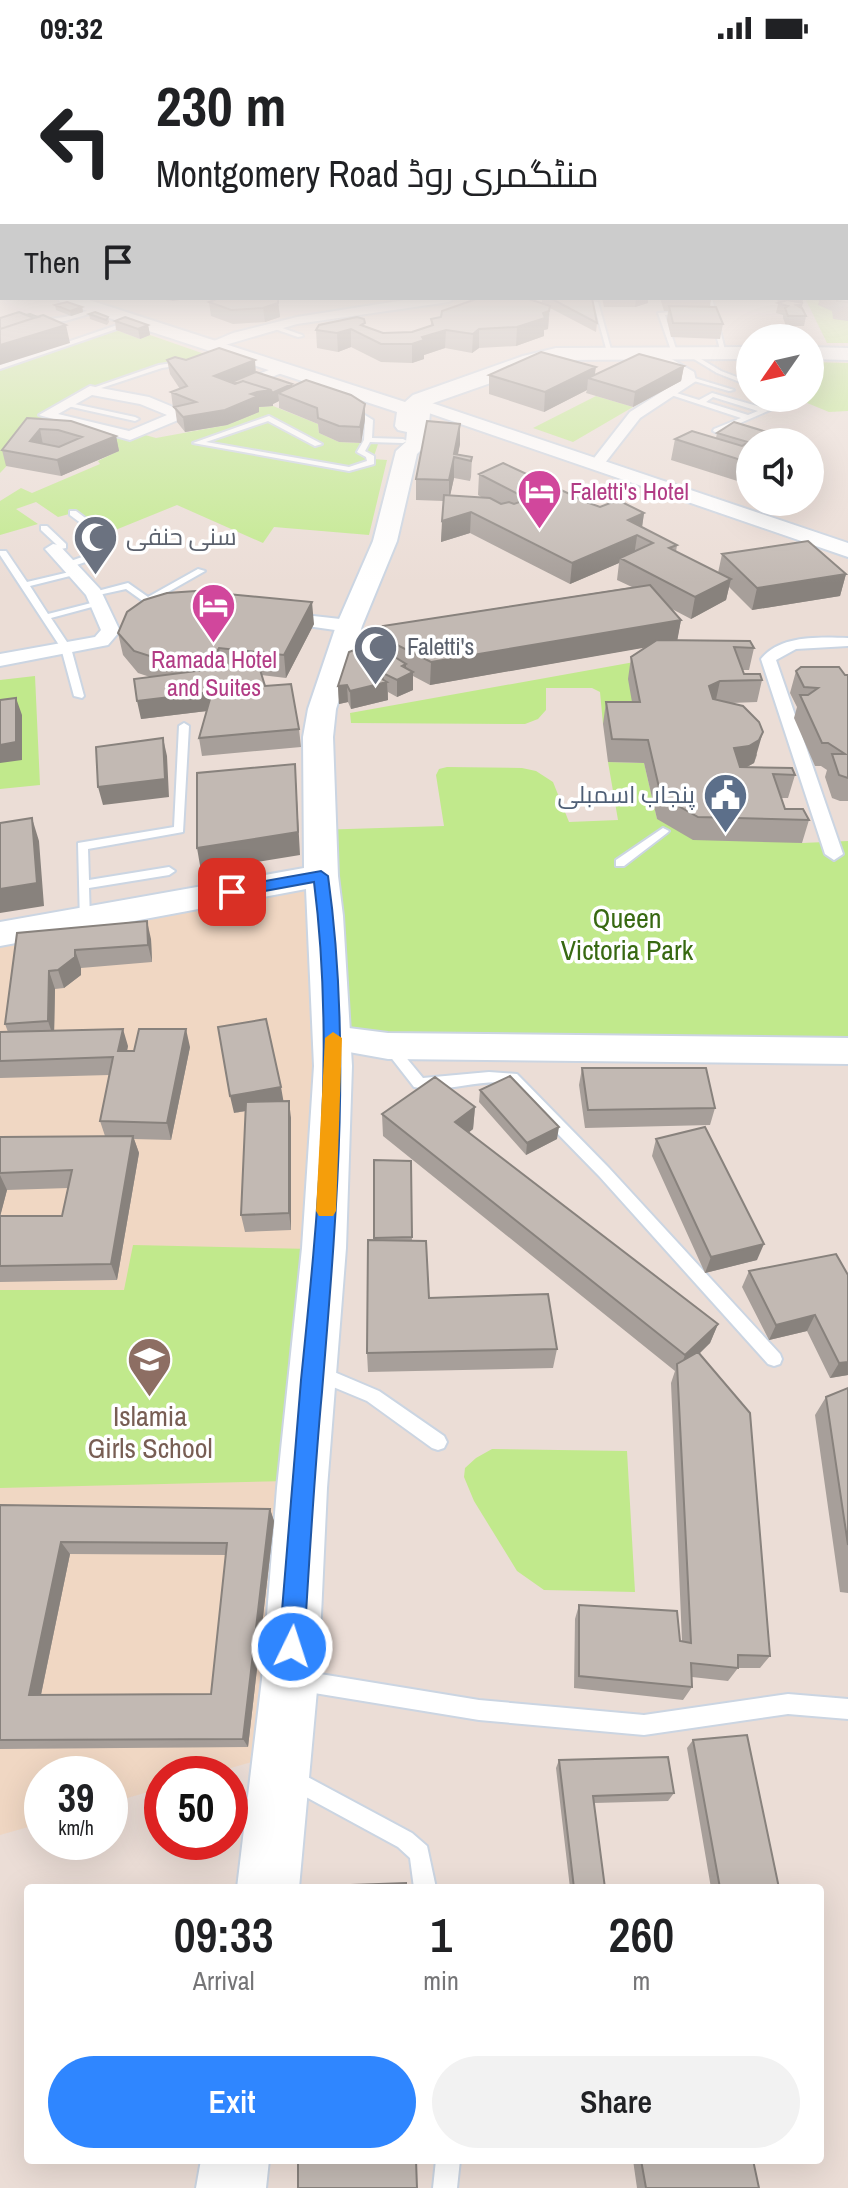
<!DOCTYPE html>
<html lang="en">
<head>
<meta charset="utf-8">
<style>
  :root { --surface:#fff; --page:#f2f2f2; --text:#202124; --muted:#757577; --accent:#2f86ff }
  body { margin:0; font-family:"Archivo Narrow",Cairo,sans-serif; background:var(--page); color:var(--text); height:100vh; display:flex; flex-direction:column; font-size:30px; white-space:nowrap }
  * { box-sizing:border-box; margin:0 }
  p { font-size:26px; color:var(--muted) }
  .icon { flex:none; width:44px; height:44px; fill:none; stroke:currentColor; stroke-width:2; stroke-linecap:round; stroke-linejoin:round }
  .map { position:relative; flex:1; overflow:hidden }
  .details { position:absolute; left:24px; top:1828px; width:800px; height:280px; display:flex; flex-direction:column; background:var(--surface); border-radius:8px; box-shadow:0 8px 32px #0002 }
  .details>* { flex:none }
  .banner { position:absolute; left:0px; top:0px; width:848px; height:244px; box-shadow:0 8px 32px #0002; background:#fff; color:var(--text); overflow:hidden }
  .needle { width:52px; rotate:236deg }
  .controls { position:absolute; left:736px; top:268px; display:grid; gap:16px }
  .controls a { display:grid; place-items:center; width:88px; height:88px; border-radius:50%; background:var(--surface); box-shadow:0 8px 32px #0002; font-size:40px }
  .speed { position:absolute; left:24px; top:1700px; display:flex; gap:16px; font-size:40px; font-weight:700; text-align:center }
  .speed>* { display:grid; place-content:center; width:104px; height:104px; border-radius:50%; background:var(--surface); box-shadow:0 8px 32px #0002; line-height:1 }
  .speed small { font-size:20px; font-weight:400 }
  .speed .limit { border:12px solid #d22; background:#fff; color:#111 }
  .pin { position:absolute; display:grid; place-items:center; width:68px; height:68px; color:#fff; margin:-34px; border-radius:16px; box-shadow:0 4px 12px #0006 }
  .me { position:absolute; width:88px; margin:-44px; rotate:4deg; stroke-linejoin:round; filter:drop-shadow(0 0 6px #0008) }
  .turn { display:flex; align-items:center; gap:28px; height:168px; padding:0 24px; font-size:36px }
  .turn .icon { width:104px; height:104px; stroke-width:2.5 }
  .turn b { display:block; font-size:56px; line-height:68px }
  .then { display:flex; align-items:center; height:76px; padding:0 24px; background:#0003; gap:16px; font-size:30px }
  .eta { display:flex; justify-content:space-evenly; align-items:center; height:136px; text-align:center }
  .eta b { font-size:48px; font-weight:600; line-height:56px }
  .primary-button { display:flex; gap:16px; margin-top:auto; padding:16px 24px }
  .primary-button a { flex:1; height:92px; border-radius:48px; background:var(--accent); color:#fff; font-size:32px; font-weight:600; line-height:92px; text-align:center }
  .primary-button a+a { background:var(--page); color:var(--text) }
  .status { display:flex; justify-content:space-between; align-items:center; height:56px; padding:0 40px; background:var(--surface); direction:ltr }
  .status svg { height:22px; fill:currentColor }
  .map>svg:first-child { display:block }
</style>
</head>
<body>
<div class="status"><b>09:32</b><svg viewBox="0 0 49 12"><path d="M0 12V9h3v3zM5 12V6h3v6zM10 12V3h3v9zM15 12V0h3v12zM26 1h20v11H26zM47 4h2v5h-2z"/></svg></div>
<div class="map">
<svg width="848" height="2132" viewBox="0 0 848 2132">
  <rect width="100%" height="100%" fill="#ebddd6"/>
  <path fill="#f0d7c3" d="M318,833L341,981L259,1704L210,1718H162V1732L110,1747V1718H42V1767L0,1779V882Z"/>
  <path fill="#c1e98c" d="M848,228V287H827L805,242H846Z
    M116,274L140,283L150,279L216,302C164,310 88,324 46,358C28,373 18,400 0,417V313Z
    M810,306L848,307V355L829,356L795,342H810Z
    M596,340L633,351L573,386L533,372Z
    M273,350L318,368L319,377L339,386L378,388L373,403L387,404L369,479L274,471L263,487L177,449L103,479L73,457L58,461L36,446L16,453L38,468L0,479V445L21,432L32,437L100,408L98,405L118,395L99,387L119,377H138L156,382L227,369L258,356V351Z
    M651,603L636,668H603L600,636L592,632H546V654L538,663L525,668L351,667L350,657Z
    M35,620L40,729L0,733V624Z
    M608,706L644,707L657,763L802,787L848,785V994L337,988L316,774L444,770L436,719L439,713L447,711L522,712L536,715L553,726L569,766L618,764Z
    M133,1189L312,1193L288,1425L0,1432V1234H124Z
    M492,1393L627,1395L635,1536L544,1534L517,1515L474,1445L464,1421L465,1412L476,1402Z"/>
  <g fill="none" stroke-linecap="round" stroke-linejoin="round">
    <defs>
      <path id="service" d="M706,242H712L726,298L721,297Z
        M593,245L598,246L612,297L607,296Z
        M101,251L103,254L65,265L38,267L35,265L65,261Z
        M684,255L686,258L665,259L677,296L672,297L658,257Z
        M132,264L134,267L0,313V309Z
        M271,268L302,279L303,280L298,281L269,271Z
        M686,294L721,315L750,326V330L717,317L684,297Z
        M186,305L188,308L162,312L92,335L87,334L159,309Z
        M687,321H691L734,334L729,335L687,323Z
        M667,334L699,344L712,337L764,352L780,346L784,348L717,377L713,375L714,373L741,362L665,337ZM713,341L758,355L748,359L706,346Z
        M65,346L135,361L139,363L135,365L63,349Z
        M350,350L373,364L372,382L403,383L407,385L403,387L370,386L365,395L374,400V408L349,415L193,387L269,360L322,388L315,390L268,365L206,386L349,411L367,405L366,401L357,396L364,384L365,365L348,353Z
        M70,455H76L113,483L108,498L71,511H65V507L102,494L106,486L70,459Z
        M41,470H47L66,488V492L50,495V491L57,489L41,474Z
        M0,495H6L27,526L78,514V518L30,530L48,558L99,545L103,548L51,562L71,592L84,640L82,642L74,640L61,592L0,499Z
        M198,513L205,515L147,548L126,533L94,540L90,537L128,527L148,541Z
        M184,667L189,670L183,776L88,793L89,824L169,811L175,815L169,819L89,832L90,864L84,868L80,867L78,787L174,771L179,670Z
        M663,772L669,775L667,777L624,810H616V804Z
        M389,985L394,987L423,1022L489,1016L517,1018L609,1112L780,1298L782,1303L780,1308L774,1310L768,1308L599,1120L508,1027C477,1023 445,1038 414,1031L382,990Z
        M320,1310L379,1335L444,1380L447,1386L444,1392L438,1394L432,1392L367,1345L314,1323L312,1318L314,1313Z
        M302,1615L479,1644L644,1659L788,1638L848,1643V1663L788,1658L644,1679L479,1664L302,1635L295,1632L292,1625L295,1618Z
        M291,1712L412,1777L427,1790L436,1832H414L410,1802L398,1791L284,1729L281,1722L284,1715Z
        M436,2104H460L457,2132H433Z"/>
      <path id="pedestrian" d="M848,582V590L796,593L776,604L843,798L834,804L825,798L761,603C780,579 819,581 848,582Z"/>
      <path id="minor" d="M417,242H455L449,246L297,268L208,294L202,290L233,277L297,261Z
        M644,293H654L694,316L696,325L640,362L601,412H591V406L630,356L682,323L644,299Z
        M277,311L289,314L184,357L183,362L130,384L39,359L90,330L149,341L173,351ZM92,339L140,348L167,359L129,375L58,358Z
        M53,488L59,489L100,533L120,575L108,589L0,610V598L95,581L101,574L86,539L45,493Z
        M278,556L349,564L358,570L349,576L272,565L269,561L272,557Z"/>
      <path id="tertiary" d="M429,346L848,487V501L423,355L420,351L423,347Z
        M333,970L388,977L848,982V1008L388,1003L321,991L316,982L321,973Z"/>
      <path id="secondary" d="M57,242H83L405,346L413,339L523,300L556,292L750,291V303L556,304L422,351L430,357L427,388L417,398L397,485L362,570L336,653L333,681L338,820L343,860L352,1010L346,1192L327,1432L318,1623L299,1832H237L262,1623L277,1432L302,1192L314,1010L306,833L0,890V866L304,812L303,681L308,653L336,570L373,485L396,395L406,386L407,376L398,374L395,370L397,356L60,246Z
        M810,291L848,292V304L810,303Z
        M201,2104H269L266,2132H196Z"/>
    </defs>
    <use href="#service" stroke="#cbd5e2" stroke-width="4"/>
    <use href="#pedestrian" stroke="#cbd5e2" stroke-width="4"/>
    <use href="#minor" stroke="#cbd5e2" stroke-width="4"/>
    <use href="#tertiary" stroke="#cbd5e2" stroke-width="4"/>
    <use href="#secondary" stroke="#cbd5e2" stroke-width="4"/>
    <use href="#service" fill="#fff" fill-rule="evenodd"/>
    <use href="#pedestrian" fill="#fff" fill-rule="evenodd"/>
    <use href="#minor" fill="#fff" fill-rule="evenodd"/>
    <use href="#tertiary" fill="#fff" fill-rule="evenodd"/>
    <use href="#secondary" fill="#fff" fill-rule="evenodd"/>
  </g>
  <path fill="#a79f9a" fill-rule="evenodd" d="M848,228V265L833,263L832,255L818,249L820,242H846Z
    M158,242H194L172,245L158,243Z
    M278,242L280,261L265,266L233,268L211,260L209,246Z
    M539,242H592L597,267L596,276L550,252L548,273L544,274V280L516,290L479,292L472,297L445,292L424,299V303L412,307L381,306L351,291L338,296L317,292L316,274L365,270L383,277L412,276L431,270V263L542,248V243Z
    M602,242H658L657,244H648V247L635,251H604Z
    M660,242H711L710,251L723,268L720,283L671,281L667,264L668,255H664Z
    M777,242H803L802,252L806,260L804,270H786L783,262V259L776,257L778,248Z
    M55,249L82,251L83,256L71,260L56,254Z
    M89,258L108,261L109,266L107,269L90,263Z
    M115,265L148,269L150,279L140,283L116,274Z
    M167,304H186L256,316L292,328V330L365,348V363L361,387L339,386L319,377L318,368L279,352V345L273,348V350L259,351V356L227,369L185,376L177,366L175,352H173L171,336L180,333L170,318Z
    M684,310L681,325L633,351L586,337L587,334L544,356L489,338V319H595Z
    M27,362L116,380L119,395L61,420L6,410L2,394Z
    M460,368V388L458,398L472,401L471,421L470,425L454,422L450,439L483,442L478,439L479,418L600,451L644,457L642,471L677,489L676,496L718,517L722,498L846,518L840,540L752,554L729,531L726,544L691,563L670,552L681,564L677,584L754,592L749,614H742L744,618L762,624L757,646L731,647L757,699L754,707L747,711L795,719L788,742H781L785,753L809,764L802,787L693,784L657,763L644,707L608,706L603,668L606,646H632L628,623L631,601L645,591L430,629L413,620V634L397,641L388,636V644L351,653L348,646L339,648L338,630L386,596L384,592L383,570L632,531L617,524L619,507L570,528L470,477L441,486L444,445L416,444V423Z
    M717,377L750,386V429L671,404L675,383L716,382Z
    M314,568L286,622L261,619L265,630L299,673L301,691L202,700L199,682L207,655L141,663L150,621L138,617L123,599L118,577Z
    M796,615L848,619V745H840L832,742L825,721L827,714L821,710H815L794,662L797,651L790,637Z
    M17,877L151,883L152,906L81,912V919L64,932L55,933L54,975L128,990L127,995L190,991L171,1084L134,1083L139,1097L117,1224L0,1226V1081L105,1080L100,1065L109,1019L0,1022V976H8L5,968ZM68,1132L62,1160H0L7,1134Z
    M582,1012L715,1052L710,1069L585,1072L579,1029Z
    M480,1034L557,1083L526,1099L479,1046Z
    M283,1045L291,1062V1174L245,1176L241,1159L246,1055L234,1057Z
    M475,1051L473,1073L468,1077L718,1268L710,1287L699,1298L770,1600L760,1612H738L728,1625L692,1621V1631L683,1644L574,1632L575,1563L579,1549L682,1585L671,1327L675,1315L383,1080L382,1058Z
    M656,1083L757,1204L705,1217L652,1100Z
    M374,1104L411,1105L412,1185L429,1242L557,1293L553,1312L368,1316L367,1297L374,1184Z
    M836,1198L848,1319L830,1322L807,1275L769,1284L742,1231L749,1215Z
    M848,1332V1537L840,1536L815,1359L826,1341Z
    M0,1449L270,1453L274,1465L248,1691L0,1693ZM70,1498L226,1499L211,1638L41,1639Z
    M693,1684L779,1832H711L687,1692Z
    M559,1704L674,1737L668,1745L594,1747L605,1832H570L556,1712Z
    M633,2104H753L759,2132H637Z"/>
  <path fill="#88827d" d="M171,242H194L172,245Z
    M636,242H648V247L635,251Z
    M788,242H803L801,257L797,249L786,250Z
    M278,247L280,261L265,266L263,252Z
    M82,251L83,256L71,260L70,255Z
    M549,255L548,273L544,274V280L516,290L517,271L543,257Z
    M66,269L70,287L0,309V277Z
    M148,269L150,279L140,283L138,273Z
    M351,273V291L338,296L337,277Z
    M479,273V292L472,297L473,278Z
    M446,274L445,292L424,299V303L412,307V288L422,281Z
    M255,304L256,319L234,325V327L214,320Z
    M684,310L681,325L633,351L635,336Z
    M596,311L594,324L588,322L587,334L544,356L545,336Z
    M292,328L293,339L278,337L279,345L273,348V350L259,351V356L227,369L185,376L183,361L257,336Z
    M365,348V363L361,387L360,371Z
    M460,368V388L457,402L454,401V422L449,445V424Z
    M40,373L43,389L34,400L30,385Z
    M116,380L119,395L61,420L57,404Z
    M471,456L470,477L441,486L442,465Z
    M644,457L641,478L637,480L634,500L620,502L619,507L570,528L572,507L628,464Z
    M846,518L840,540L752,554L757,532Z
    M731,523L726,544L691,563L695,541Z
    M312,546L314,568L286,622L284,599Z
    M681,564L677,586L430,629L431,606Z
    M219,592L223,614L203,625L199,603Z
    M406,608V620L413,616V634L397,641V624L402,610Z
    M383,617L384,627L387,626L388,644L351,653L350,635Z
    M720,625L715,648L709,630Z
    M347,629L348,646L339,648L338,630Z
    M212,636L215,654L141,663L137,645Z
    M16,642L22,659V704L0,707V689Z
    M763,676L754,707L743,713L728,715L734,692Z
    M163,682L167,700L169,741L103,749L98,731Z
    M295,708L300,799L201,815L197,792Z
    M32,762L39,785L44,850L0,857V833Z
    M147,865L151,883L152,906L148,889Z
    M75,894L81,912V919L64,932L58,914Z
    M49,915L55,933L54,983L48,965Z
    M123,973L128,990L123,1012L118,995Z
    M186,973L190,991L171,1084L167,1067Z
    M281,1031L284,1048L234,1057L230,1040Z
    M289,1045L291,1062V1174L289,1157Z
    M475,1051L473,1073L454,1088L455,1066Z
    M559,1071L557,1083L526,1099L527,1087Z
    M133,1080L139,1097L117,1224L111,1208Z
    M0,1119L7,1134L0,1161Z
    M764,1188L757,1204L705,1217L711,1201Z
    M815,1259L807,1275L769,1284L776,1269Z
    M718,1268L710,1287L678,1318L685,1299Z
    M848,1306V1319L830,1322L839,1307Z
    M270,1453L274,1465L248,1691L243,1683Z
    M61,1486L70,1498L39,1648L29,1639Z"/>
  <path fill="#c2b9b3" stroke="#88827d" stroke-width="2" fill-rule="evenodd" d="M846,228H848V246L837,245V242H846Z
    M219,242H278V247L263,252L231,254L209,246Z
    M479,242H526L550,250L549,255L543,257L545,262L517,271L479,273L473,278L446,274L422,281L424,284L412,288H381L351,273L337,277L316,274L319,269L357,261L364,263L365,267L361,269L383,277L412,276L433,269L431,263L441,261L442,255Z
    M550,242H592L597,267Z
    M787,244L803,247L796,249L802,252L806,260H788L785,252L788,250L778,247Z
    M67,246L82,251L70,255L55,249Z
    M669,250L716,251L723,268L673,267Z
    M19,256L34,262L0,273V262Z
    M95,256L108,261L106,264L89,258Z
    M30,258L38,261L34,262L26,259Z
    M43,259L66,269L0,289V273Z
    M125,261L148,269L138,273L115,265Z
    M219,292L255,304L214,320L235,328L243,325L271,334L257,336L251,338L258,340L225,354L183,361L174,351L196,346L171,336L187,330L167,304L175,301L186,304Z
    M541,296L596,311L545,336L489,319Z
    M639,298L684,310L635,336L588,322Z
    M256,316L292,328L272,337L271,334L243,325L238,327L234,325Z
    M306,324L351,339L365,348L360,371L339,370L318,362L317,352L278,337Z
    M27,362L71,365L116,380L57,404L2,394ZM40,373L58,374L82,381L59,391L30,385Z
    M427,365L460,368L454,398L472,401L471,405L454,401L449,424L416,423Z
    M734,366L800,386H750V407L675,383L692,375L742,390L748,386L717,377Z
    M503,407L589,447L600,451L618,444L644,457L628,464L677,489L669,492L731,523L695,541L620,502L653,487L637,479L572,507L471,456L442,465L444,439L490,442L501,448L509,446L514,448L528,443L479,418Z
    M808,485L846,518L757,532L722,498Z
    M650,529L681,564L431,606L393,587L383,570Z
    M196,535L312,546L284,599L219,592L215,599L199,603L162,604L134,595L118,577L127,556L144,544L167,537Z
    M657,584L750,585L754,592L734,591L744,618H760L762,624L720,625L709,630L713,643L743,650L759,666L763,676L759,684L749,690L734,692L740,711L792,712L795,719L773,718L785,753H803L809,764L698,761L661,740L648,684L612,683L606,646H640L631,601Z
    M372,587L406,608L402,610L413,616L397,624L383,617L377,620L387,626L350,635L347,629L338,630L349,596Z
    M258,607L265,630L291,628L299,673L199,682L212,636L137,645L134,623Z
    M801,611H839L845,619H848V722L839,719L832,698H845L828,687H822L800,639H808L818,632L804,631L796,615Z
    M16,642V686L0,689V644Z
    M163,682L165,723L98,731L96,691Z
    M295,708L298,776L197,792V717Z
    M32,762L37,827L0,833V767Z
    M147,865L148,889L75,894V901L58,914L49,915L48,965L5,968L17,877Z
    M266,963L281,1031L230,1040L218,971Z
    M123,973L118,995H134L139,973H186L167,1067L100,1065L113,1001L0,1005V976Z
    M582,1012H706L715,1052L588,1054Z
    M510,1020L559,1071L527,1087L480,1034Z
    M435,1021L475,1051L455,1066L718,1268L685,1299L382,1058Z
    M289,1045V1157L241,1159L246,1046Z
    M705,1071L764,1188L711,1201L656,1083Z
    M133,1080L111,1208L0,1210V1160H62L72,1114L0,1117V1081Z
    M374,1104L411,1105L412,1181L374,1182Z
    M368,1184L426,1185L429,1242L548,1238L557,1293L367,1297Z
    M836,1198L848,1219V1306L839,1307L815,1259L776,1269L749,1215Z
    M698,1296L750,1357L770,1600L738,1599V1612L691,1607L692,1631L579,1620V1549L677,1555L680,1585L691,1587L677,1308Z
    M848,1332V1489L826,1341Z
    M0,1449L270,1453L243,1683L0,1684ZM61,1486L227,1487L211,1638L29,1639Z
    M747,1679L779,1832H720L693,1684Z
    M668,1701L674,1737L593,1740L605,1832H574L559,1704Z
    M406,1827V1832H295V1831Z
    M298,2104H416L417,2132H298Z
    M641,2104H753L759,2132H646Z"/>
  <linearGradient id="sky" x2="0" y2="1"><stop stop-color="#70ceef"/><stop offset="0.43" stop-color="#f6f0ed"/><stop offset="1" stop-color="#f6f0ed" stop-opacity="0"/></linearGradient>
  <rect width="848" height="527" fill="url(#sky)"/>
  <path fill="#2f86ff" stroke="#1f57a6" stroke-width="2" d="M321,815L328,820C352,991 336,1164 322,1336C314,1421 309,1506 304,1591L301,1600L292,1603L283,1600L279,1591C286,1502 293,1413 301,1324C318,1159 335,991 314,826L232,841L224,836L232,831Z"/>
  <path fill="#f59e0b" d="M333,976L342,982L336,1155L333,1160H319L316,1155L325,982Z"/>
  <defs>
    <symbol id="hotel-pin" viewBox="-11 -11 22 30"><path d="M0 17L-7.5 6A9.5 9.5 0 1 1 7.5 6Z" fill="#d1479c" stroke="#fff"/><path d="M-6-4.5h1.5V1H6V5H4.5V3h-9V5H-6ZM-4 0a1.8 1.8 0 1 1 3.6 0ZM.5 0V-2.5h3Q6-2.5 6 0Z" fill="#fff"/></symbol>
    <symbol id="mosque-pin" viewBox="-11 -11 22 30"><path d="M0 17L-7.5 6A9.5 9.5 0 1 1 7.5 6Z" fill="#6b7280" stroke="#fff"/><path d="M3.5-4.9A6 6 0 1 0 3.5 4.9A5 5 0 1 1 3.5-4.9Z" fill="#fff"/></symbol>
    <symbol id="civic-pin" viewBox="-11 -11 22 30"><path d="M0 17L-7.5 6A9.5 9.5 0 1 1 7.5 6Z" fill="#5c6f8a" stroke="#fff"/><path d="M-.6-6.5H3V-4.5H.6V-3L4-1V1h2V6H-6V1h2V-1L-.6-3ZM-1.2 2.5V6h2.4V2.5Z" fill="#fff"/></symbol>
    <symbol id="school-pin" viewBox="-11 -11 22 30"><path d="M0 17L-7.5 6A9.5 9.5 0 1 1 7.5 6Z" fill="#8d6e63" stroke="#fff"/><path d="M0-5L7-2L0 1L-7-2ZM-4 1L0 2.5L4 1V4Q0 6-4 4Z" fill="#fff"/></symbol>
  </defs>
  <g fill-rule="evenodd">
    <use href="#hotel-pin" x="514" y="410" width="51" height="69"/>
    <use href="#mosque-pin" x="70" y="456" width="51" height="69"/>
    <use href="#hotel-pin" x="188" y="524" width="51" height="69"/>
    <use href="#mosque-pin" x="350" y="566" width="51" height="69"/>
    <use href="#civic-pin" x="700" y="714" width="51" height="69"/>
    <use href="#school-pin" x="124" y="1278" width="51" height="69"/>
  </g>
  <g text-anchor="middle" stroke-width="7" stroke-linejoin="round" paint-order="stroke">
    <g font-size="24" fill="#b23c85" stroke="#fff" text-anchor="start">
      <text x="570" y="444">Faletti's Hotel</text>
      <text x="214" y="612" text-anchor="middle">Ramada Hotel<tspan x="214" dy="28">and Suites</tspan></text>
    </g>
    <g font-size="24" fill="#5b616d" stroke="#fff" text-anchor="start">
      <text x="126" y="489">سنی حنفی</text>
      <text x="407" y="599">Faletti's</text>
    </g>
    <g font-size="24" fill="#4e5e75" stroke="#fff" text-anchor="end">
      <text x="695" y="747">پنجاب اسمبلی</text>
    </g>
    <g font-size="28" fill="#386912" stroke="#fff">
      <text x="627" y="872">Queen<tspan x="627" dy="32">Victoria Park</tspan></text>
    </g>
    <g font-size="28" fill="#785e54" stroke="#fff">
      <text x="150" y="1370">Islamia<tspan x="150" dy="32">Girls School</tspan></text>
    </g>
  </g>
</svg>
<div class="controls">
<a><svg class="needle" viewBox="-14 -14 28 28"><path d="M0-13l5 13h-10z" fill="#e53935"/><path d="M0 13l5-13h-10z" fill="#757577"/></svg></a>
<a><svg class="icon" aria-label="sound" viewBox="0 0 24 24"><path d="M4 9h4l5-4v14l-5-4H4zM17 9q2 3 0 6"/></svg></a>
</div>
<div class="speed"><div>39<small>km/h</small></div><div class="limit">50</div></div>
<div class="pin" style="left:232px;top:836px;background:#d93025"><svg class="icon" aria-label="arrive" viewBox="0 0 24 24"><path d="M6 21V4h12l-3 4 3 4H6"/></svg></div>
<svg class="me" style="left:292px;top:1591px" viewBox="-20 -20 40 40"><circle r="17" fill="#2f86ff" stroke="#fff" stroke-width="3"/><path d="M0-11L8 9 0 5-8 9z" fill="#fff"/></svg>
<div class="banner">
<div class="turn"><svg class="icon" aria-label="left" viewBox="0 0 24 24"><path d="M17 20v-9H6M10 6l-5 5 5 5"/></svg><div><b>230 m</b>Montgomery Road منٹگمری روڈ</div></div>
<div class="then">Then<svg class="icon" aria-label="arrive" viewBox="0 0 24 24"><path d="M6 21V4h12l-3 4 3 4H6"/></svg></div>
</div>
<section class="details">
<div class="eta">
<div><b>09:33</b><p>Arrival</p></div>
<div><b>1</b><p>min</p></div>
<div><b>260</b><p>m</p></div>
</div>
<div class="primary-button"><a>Exit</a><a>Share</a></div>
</section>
</div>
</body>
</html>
